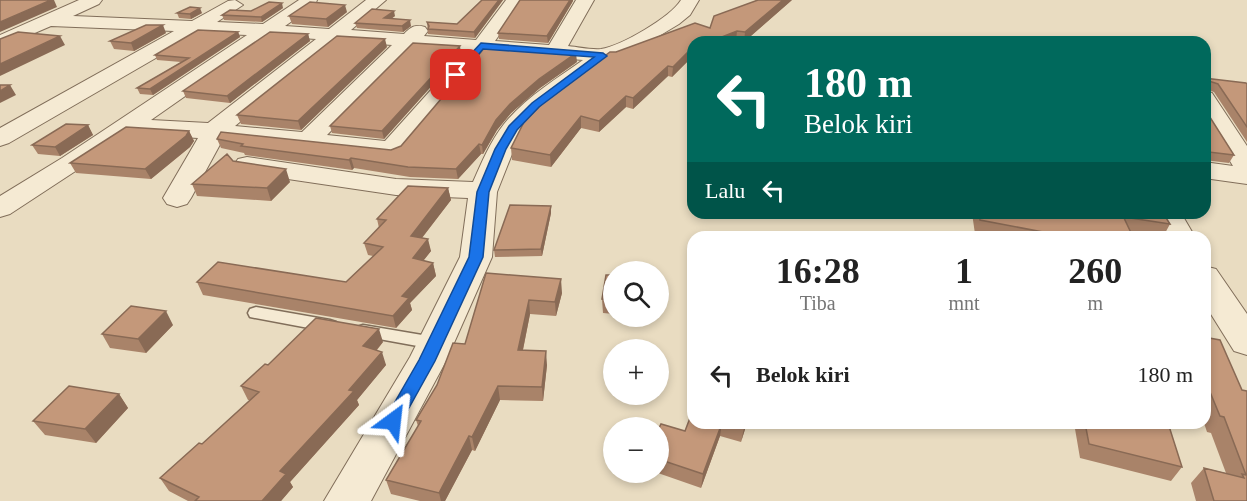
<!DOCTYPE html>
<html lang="id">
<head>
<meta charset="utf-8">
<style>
  :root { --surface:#fff; --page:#f2f2f2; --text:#222; --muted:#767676 }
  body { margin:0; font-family:Georgia,serif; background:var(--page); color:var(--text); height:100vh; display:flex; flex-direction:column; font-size:22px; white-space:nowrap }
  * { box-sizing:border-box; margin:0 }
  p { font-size:20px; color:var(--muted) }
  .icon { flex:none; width:33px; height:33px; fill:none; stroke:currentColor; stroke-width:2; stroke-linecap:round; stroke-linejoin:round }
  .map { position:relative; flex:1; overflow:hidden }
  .side { position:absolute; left:687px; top:231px; width:524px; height:198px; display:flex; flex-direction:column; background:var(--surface); border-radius:18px; box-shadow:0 3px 9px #0003 }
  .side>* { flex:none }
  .banner { position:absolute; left:687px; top:36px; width:524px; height:183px; border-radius:18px; box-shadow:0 3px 9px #0003; background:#00695c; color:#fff; overflow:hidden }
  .tools { position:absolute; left:603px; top:261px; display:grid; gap:12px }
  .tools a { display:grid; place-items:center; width:66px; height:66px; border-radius:50%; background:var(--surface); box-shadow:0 3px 9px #0003; font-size:30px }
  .pin { position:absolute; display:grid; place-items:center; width:51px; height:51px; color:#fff; margin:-26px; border-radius:12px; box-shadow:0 3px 9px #0006 }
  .me { position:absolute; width:66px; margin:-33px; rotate:30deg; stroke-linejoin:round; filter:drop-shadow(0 0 4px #0008) }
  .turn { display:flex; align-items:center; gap:21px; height:126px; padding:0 18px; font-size:27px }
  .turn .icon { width:78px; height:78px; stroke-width:2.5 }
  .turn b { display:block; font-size:42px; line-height:51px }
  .then { display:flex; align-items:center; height:57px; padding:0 18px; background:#0003; gap:12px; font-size:22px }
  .eta { display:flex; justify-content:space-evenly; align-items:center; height:102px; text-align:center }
  .eta b { font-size:36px; font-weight:600; line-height:42px }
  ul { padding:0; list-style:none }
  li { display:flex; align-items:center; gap:18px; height:84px; padding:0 18px }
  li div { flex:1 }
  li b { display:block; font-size:22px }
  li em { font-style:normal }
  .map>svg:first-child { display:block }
</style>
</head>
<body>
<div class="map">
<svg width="1247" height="501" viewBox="0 0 1247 501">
  <rect width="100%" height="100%" fill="#e9dcc1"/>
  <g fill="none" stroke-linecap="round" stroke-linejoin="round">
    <defs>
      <path id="lane" d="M256,307L330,320L336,322L339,326L336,330L330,332L250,317L248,313L250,309Z
        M363,325L434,337L440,339L443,343L440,347L434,349L357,335L354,331L357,327Z"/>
      <path id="street" d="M79,0H102L99,4L73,16L192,21L228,1L235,0L243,5L217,22L263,24L299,0H317L315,5L285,26L329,29L366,0H386L351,30L404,34C411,27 415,24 425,27L428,31L424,36L476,40L506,0H524L495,41L549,45L576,0H594L568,46C578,47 591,50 601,49C621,46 671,17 681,0H699L690,15L679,24L639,48L610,59L544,110L523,132L514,149L497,192L492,257L446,361L371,501H324L410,357L460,257L468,198L396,195L247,173L238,171L234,165L238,159L247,157L396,179L473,182C482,162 490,142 504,124C525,98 556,79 583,60L486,52L401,154L392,157L223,139L191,198L187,204L177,207L167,204L163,198L198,138L132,134L10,214L0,217V196L62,158L247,35L199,33L9,143L0,146V128L174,31L51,26L0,48V35ZM271,36L316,39L208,123L151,120ZM338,41L392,45L302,132L235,126ZM413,47L466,51L385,141L327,135Z
        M1204,91L1212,93L1247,146V184L1204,178V162L1233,166L1204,118Z
        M1151,213H1181L1195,237H1165Z
        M1204,266L1216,269L1247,314V355L1234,351L1204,303Z"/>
    </defs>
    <use href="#lane" stroke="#816e5a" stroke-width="3"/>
    <use href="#street" stroke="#816e5a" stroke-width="2"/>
    <use href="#lane" fill="#f5ead3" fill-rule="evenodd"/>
    <use href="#street" fill="#f5ead3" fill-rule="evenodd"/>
  </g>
  <path fill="#a98369" d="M482,0H503L475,38L428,34L427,22L457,24Z
    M792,0L744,42L736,41L689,60L672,77L668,76L633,109L626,107L599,132L581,128L551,167L512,160L511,148L616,52L710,28Z
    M573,1L548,43L499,39L498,33Z
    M283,8L262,22L224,20L222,15Z
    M347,12L328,27L292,24L289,16Z
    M177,13H202L191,19L179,18Z
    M395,16L391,19L411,26L403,32L357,28L355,23Z
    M238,32L240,37L153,95L140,94L137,88L181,62L157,60L155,55Z
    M166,33L134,51L114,49L110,41Z
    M308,34L310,41L230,103L186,98L183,91Z
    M387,47L301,130L241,124L237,115Z
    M461,53L384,139L332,133L330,126Z
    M577,62L540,88L511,113L497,130L483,154H481L458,179L410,177L354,168L352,170L245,155L244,153L221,148L217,139L391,150L401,146Z
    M1204,78L1247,84V142L1214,92L1206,89V111L1234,155L1229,163L1204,160Z
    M88,125L93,135L60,156L38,154L32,145Z
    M189,131L194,141L190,147L151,179L76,173L70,163Z
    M233,161L290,182L271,201L197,196L192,184Z
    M448,188L451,200L422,238L431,251L423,261L433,263L436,276L410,303L412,310L396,328L203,295L197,282H346L373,256L368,255L364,243L379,228L377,219Z
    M551,206V213L542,256L495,257L494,250Z
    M972,213H1163L1170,224L1163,237L1130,232L1133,237H989L975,234Z
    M486,273L562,293L556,316L530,314L523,350L547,365L543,401L500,400L475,451L472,450L445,501H420L391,494L386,480L418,426L416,420L465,344Z
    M614,275V314L603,313L602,299Z
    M173,325L146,353L110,348L102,334Z
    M1204,337L1242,390L1247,501H1196L1191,483L1204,468L1226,473L1211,433L1207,432L1204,423Z
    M383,342L377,350L386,365L357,400L359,405L290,482L293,487L281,501H188L169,491L160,478L202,444L250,400H248L241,386L268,365Z
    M119,394L128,408L96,443L45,435L33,421Z
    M693,423H747L741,442L720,436L701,488L655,472H658V430L685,431Z
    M1074,423H1168L1182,467L1171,481L1080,458Z"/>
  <path fill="#896a55" d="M51,0H54L57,7L0,32V22Z
    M499,0H503L475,38L474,32Z
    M570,0H573V1L548,43L547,36Z
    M783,0H792L744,42L745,32Z
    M282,3L283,8L262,22L261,17Z
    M345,5L347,12L328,27L326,19Z
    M200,8L202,13L191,19L190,14Z
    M394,11L395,16L385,23L384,18Z
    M410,20L411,26L403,32L402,26Z
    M163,25L166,33L134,51L131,43Z
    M737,31L736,41L733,42H709Z
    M238,32L240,37L153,95L150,89Z
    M308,34L310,41L230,103L227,96Z
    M60,36L65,45L0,76V64Z
    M385,39L387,47L301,130L298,121Z
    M460,46L461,53L384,139L382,131Z
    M693,49V58L689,60L672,77L673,67L690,50Z
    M576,53L577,62L540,88L511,113L497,130L483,154L482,145L496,120L510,104L539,79Z
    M668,66V76L633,109V98Z
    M10,85L16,95L0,103V91Z
    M626,96V107L599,132V121Z
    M581,116V128L551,167L550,155Z
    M88,125L93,135L60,156L55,147Z
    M189,131L194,141L190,147L151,179L145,169Z
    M479,144L481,154L458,179L456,169Z
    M351,158L354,168L352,170L349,160Z
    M286,169L290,182L271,201L267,188Z
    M448,188L451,200L414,248L411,236Z
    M551,206V213L542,256L541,249Z
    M428,239L431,251L416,270L413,258Z
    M433,263L436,276L410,303L412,310L396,328L393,316L402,296Z
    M561,279L562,293L556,316L555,302Z
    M529,300L530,314L520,364L518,350Z
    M166,311L173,325L146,353L138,339Z
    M379,329L383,342L368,360L363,346Z
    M546,351L547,365L543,401L542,387Z
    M382,352L386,365L357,400L359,405L290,482L293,487L281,501H262L280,471Z
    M498,386L500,400L475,451L472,437Z
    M119,394L128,408L96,443L85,429Z
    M722,423L720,436L701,488L703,474Z
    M745,423H747L741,442L744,428Z
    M469,436L472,450L445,501H441L439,493Z"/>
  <path fill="#c4987a" stroke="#896a55" stroke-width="1.5" d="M0,0H51L0,22Z
    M482,0H499L474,32L428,29L429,26L427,22L457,24Z
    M520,0H570L547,36L498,33Z
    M758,0H783L745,32L737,31L709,42H693V49L690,50L673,67L668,66L633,98L626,96L599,121L581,116L550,155L511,148L524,122L545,101L610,52H616L695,23L710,28L714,16Z
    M269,2L282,3L261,17L222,15L230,10L251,11Z
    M310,2L345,5L326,19L289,16Z
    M190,7L200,8L190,14L177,13Z
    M372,9L394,11L384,18L410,20L402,26L355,23Z
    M146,25H163L131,43L110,41Z
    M198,30L238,32L150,89L137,88L189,58L155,55Z
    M18,32L60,36L0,64V39Z
    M270,32L308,34L227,96L183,91Z
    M337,36L385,39L298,121L237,115Z
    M413,43L460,46L382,131L330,126Z
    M486,46L576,53L539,79L510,104L496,120L482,145L479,144L456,169L408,167L351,158L349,160L241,146L243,144L217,139L221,132L391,150L401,146Z
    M1204,78L1246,83L1247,84V127L1218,84L1209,81L1206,83V111L1234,155L1209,152L1207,157L1204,156Z
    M0,85H10L0,91Z
    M66,124L88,125L55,147L32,145Z
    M126,127L189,131L186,136L145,169L70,163Z
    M227,154L233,161L286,169L267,188L192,184Z
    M408,186L448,188L411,236L428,239L413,258L433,263L402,296L409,298L393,316L197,282L218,262L346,282L383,247L364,243L386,220L377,219Z
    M510,205L551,206L541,249L494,250Z
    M979,213H1105L1123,216L1133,237H1069L980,220Z
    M1105,213H1163L1170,224L1124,217L1123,216Z
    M486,273L561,279L555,302L529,300L518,350L546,351L542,387L498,386L472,437L469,436L439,493L386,480L421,421L416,420L437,385L453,343L465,344Z
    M606,275H614V300L602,299Z
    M131,306L166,311L138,339L102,334Z
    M316,318L379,329L363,346L382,352L349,390L354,391L280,471L286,474L262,501H195L199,497L160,478L199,443L202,444L259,392L241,386L265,364L268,365Z
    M1204,337L1220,340L1242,390L1247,391V501H1214L1204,468L1244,478L1242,474L1246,475L1224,417L1220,416L1205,380H1204Z
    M69,386L119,394L85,429L33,421Z
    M693,410V423H722L703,474L658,459V430L661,424L685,431Z
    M725,423H745L744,428Z
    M1085,423H1168L1182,467L1089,444Z"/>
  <path fill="#1a73e8" stroke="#114b97" stroke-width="1.5" d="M481,43L603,53L607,56L539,107L517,130L506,149L489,192L483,257L435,361L399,426L393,428L387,426L384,421L419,360L469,257L477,192L495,149L509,126L532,103L594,57L483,49L460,77H453V73Z"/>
</svg>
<div class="tools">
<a><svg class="icon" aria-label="search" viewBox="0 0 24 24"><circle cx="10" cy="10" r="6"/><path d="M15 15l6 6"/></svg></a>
<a>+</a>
<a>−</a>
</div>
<div class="pin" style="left:456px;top:75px;background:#d93025"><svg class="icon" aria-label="arrive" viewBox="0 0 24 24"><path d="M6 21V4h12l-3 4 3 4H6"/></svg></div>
<svg class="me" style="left:393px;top:421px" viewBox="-20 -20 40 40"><path d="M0-17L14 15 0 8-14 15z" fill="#1a73e8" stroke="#fff" stroke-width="4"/></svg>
<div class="banner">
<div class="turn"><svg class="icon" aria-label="left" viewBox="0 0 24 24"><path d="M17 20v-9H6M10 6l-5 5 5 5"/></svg><div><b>180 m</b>Belok kiri</div></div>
<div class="then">Lalu<svg class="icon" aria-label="left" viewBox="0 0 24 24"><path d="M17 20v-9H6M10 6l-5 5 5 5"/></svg></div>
</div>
<section class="side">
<div class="eta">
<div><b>16:28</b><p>Tiba</p></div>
<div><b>1</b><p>mnt</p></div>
<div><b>260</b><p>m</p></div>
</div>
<ul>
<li><svg class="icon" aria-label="left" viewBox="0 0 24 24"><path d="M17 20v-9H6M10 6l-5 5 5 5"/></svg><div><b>Belok kiri</b></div><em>180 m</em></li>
</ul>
</section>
</div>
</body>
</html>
